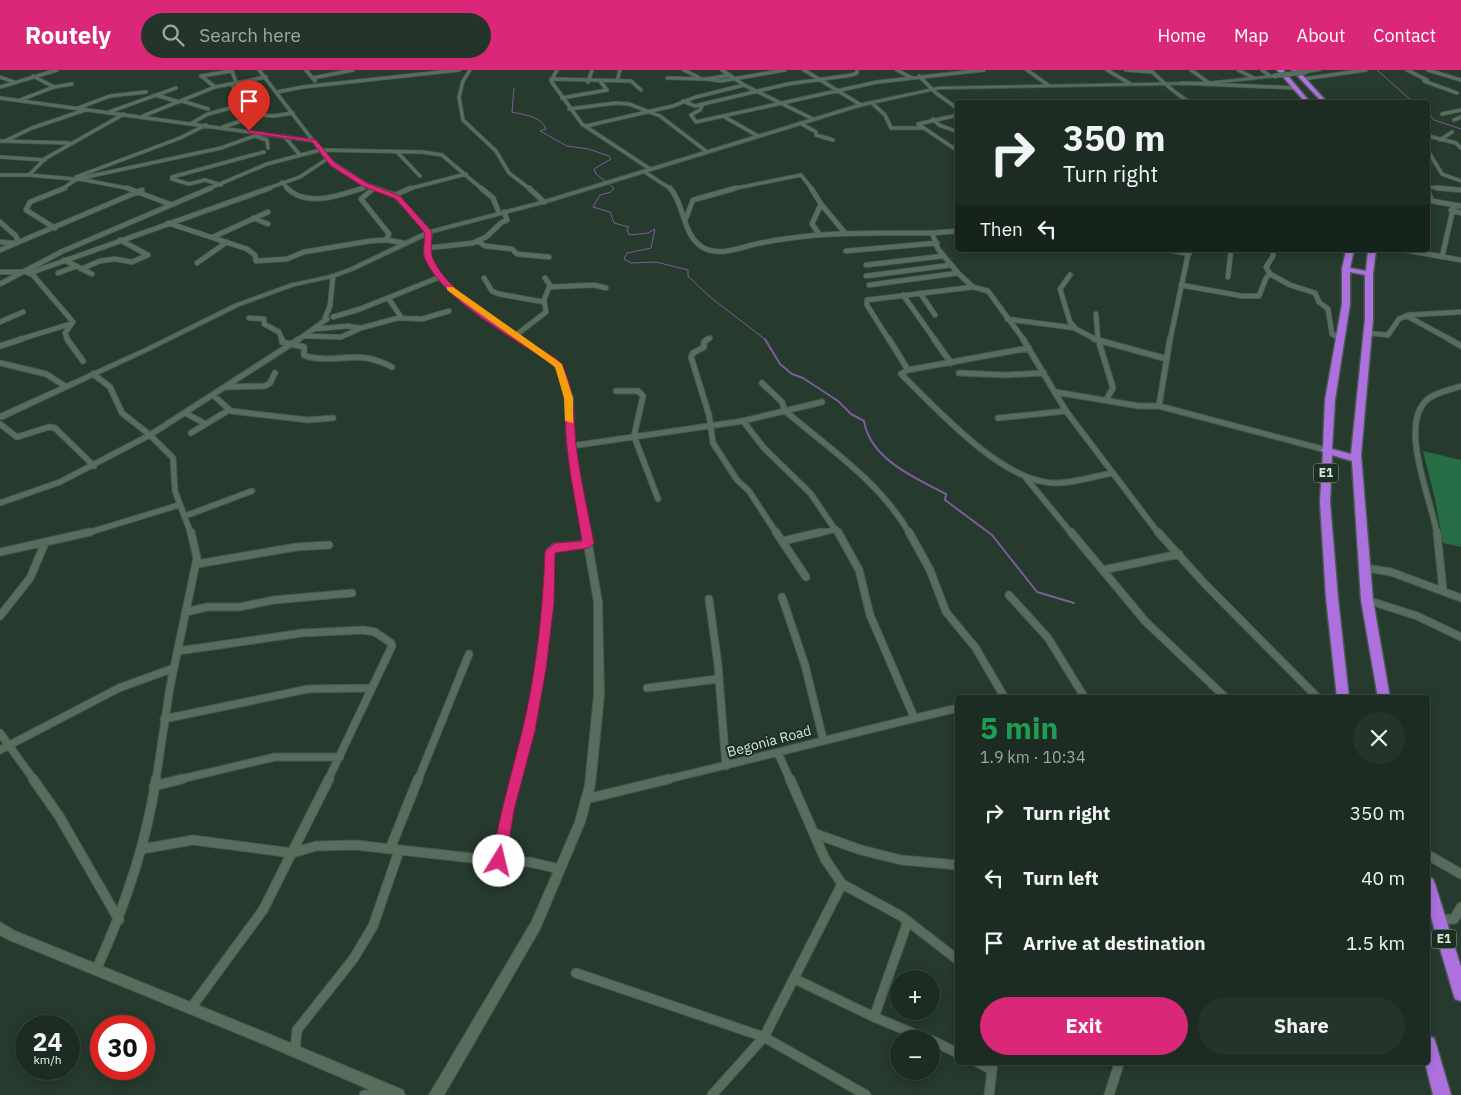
<!DOCTYPE html>
<html lang="en">
<head>
<meta charset="utf-8">
<style>
  :root { --surface:#1c2c22; --page:#25342a; --text:#f1f3f6; --muted:#a0a7a5; --line:#3a4840; --accent:#db2777 }
  body { margin:0; font-family:"IBM Plex Sans",sans-serif; background:var(--page); color:var(--text); height:100vh; display:flex; flex-direction:column; font-size:19px; white-space:nowrap }
  * { box-sizing:border-box; margin:0 }
  p { font-size:16px; color:var(--muted) }
  .icon { flex:none; width:28px; height:28px; fill:none; stroke:currentColor; stroke-width:2; stroke-linecap:round; stroke-linejoin:round }
  .map { position:relative; flex:1; overflow:hidden }
  .panel { position:absolute; left:955px; top:625px; width:475px; height:370px; display:flex; flex-direction:column; background:var(--surface); border-radius:5px; box-shadow:0 2px 12px #0003,0 0 0 1px var(--line) }
  .panel>* { flex:none }
  .top-card { position:absolute; left:955px; top:30px; width:475px; height:152px; border-radius:5px; box-shadow:0 2px 12px #0003,0 0 0 1px var(--line); background:#1c2c22; color:var(--text); overflow:hidden }
  .fabs { position:absolute; left:890px; top:900px; display:grid; gap:10px }
  .fabs a { display:grid; place-items:center; width:50px; height:50px; border-radius:50%; background:var(--surface); box-shadow:0 2px 12px #0003,0 0 0 1px var(--line); font-size:25px }
  .speed { position:absolute; left:15px; top:945px; display:flex; gap:10px; font-size:25px; font-weight:700; text-align:center }
  .speed>* { display:grid; place-content:center; width:65px; height:65px; border-radius:50%; background:var(--surface); box-shadow:0 2px 12px #0003,0 0 0 1px var(--line); line-height:1 }
  .speed small { font-size:12px; font-weight:400 }
  .speed .limit { border:8px solid #d22; background:#fff; color:#111 }
  .pin { position:absolute; display:grid; place-items:center; width:42px; height:42px; color:#fff; margin:-51px -21px; border-radius:50% 50% 50% 0; rotate:-45deg; box-shadow:0 0 5px #0007 }
  .pin .icon { rotate:45deg }
  .me { position:absolute; width:55px; margin:-28px; rotate:9deg; stroke-linejoin:round; filter:drop-shadow(0 0 4px #0008) }
  .turn { display:flex; align-items:center; gap:18px; height:105px; padding:0 25px; font-size:22px }
  .turn .icon { width:65px; height:65px; stroke-width:2.5 }
  .turn b { display:block; font-size:35px; line-height:42px }
  .then { display:flex; align-items:center; height:48px; padding:0 25px; background:#0003; gap:10px; font-size:19px }
  .round { display:grid; place-items:center; flex:none; width:52px; height:52px; border-radius:26px; background:var(--page) }
  .headline { display:flex; align-items:center; justify-content:space-between; height:85px; padding:0 25px }
  h1 { font-size:30px; font-weight:700; line-height:38px; color:#1e9e55 }
  .primary-button { display:flex; gap:10px; margin-top:auto; padding:10px 25px }
  .primary-button a { flex:1; height:58px; border-radius:30px; background:var(--accent); color:#fff; font-size:20px; font-weight:700; line-height:58px; text-align:center }
  .primary-button a+a { background:var(--page); color:var(--text) }
  ul { padding:0; list-style:none }
  li { display:flex; align-items:center; gap:15px; height:65px; padding:0 25px }
  li div { flex:1 }
  li b { display:block; font-size:19px }
  li em { font-style:normal }
  header { display:flex; align-items:center; gap:30px; box-sizing:border-box; height:70px; padding:0 25px; background:var(--accent); color:#fff }
  header strong { font-size:24px }
  nav { display:flex; gap:28px; margin-inline-start:auto; font-size:18px }
  .search { width:350px; height:45px; background:var(--page); display:flex; align-items:center; gap:12px; box-sizing:border-box; padding:0 18px; border-radius:28px; color:var(--muted); font-size:19px }
  .map>svg:first-child { display:block }
</style>
</head>
<body>
<header>
<strong>Routely</strong>
<div class="search"><svg class="icon" aria-label="search" viewBox="0 0 24 24"><circle cx="10" cy="10" r="6"/><path d="M15 15l6 6"/></svg>Search here</div>
<nav><a>Home</a><a>Map</a><a>About</a><a>Contact</a></nav>
</header>
<div class="map">
<svg width="1461" height="1025" viewBox="0 0 1461 1025">
  <rect width="100%" height="100%" fill="#263a2d"/>
  <path fill="#266d45" d="M1423,381L1461,390V477L1443,473L1435,429Z"/>
  <g fill="none" stroke-linecap="round" stroke-linejoin="round">
    <path stroke="#7d5c9a" stroke-width="1" d="M1377,0L1413,32
      M514,18L512,42C524,45 541,46 546,59L540,61L567,76L588,79L609,86L611,89L594,99L596,104L614,118L611,122L600,125L593,137L610,142L614,153L629,157L627,159L629,165L648,163L655,159L651,178L627,183L624,189L631,193L656,192L688,200V206L710,227L766,270
      M1428,42L1434,50L1461,59"/>
    <path stroke="#7d5c9a" stroke-width="2" d="M765,269L780,294L792,304L803,308L838,331L851,344L864,351C870,389 915,408 946,424L945,430L992,465L1037,522L1074,533"/>
    <defs>
      <path id="street-far4" d="M259,0L327,89L365,114L379,119
        M306,0L315,11
        M470,0L463,11L459,27L463,50L496,81L509,103L530,119
        M557,0L551,11L582,54L650,99
        M684,0L698,7
        M722,0L744,15L813,49
        M804,0L861,35
        M857,0V3L852,5L788,14L703,34L700,40L691,45L696,52L877,12L984,0
        M897,0L910,7
        M1027,0L1048,15
        M1107,0L1129,13
        M1126,0L1153,2
        M1150,0C1165,13 1172,22 1190,32
        M1191,0L1209,13
        M1238,0L1254,8
        M1262,0L1270,6
        M1407,0L1427,10
        M1428,0L1461,10
        M33,6L54,17
        M919,6L936,23L958,39
        M0,7L14,12
        M313,8L353,0
        M667,8L707,9L730,5
        M551,9L631,11L641,20
        M707,9L721,11L785,0
        M1303,9L1366,0
        M617,11L620,0
        M1424,11L1457,23
        M588,12L592,0
        M1181,13L1296,18
        M231,14L262,45L274,46L293,43
        M0,17L57,0
        M215,17L201,6L232,1L236,12
        M277,22L303,17L459,0
        M156,25L179,32
        M0,28L314,71
        M562,28L607,20L600,11
        M20,30L54,17L72,14
        M182,31L208,39
        M683,31L695,36L703,34
        M872,33L885,45L891,58H923
        M78,38L110,26L146,22
        M569,39L616,33L629,34L660,46L706,81
        M109,42L176,18
        M1442,44L1461,40
        M958,45L918,54L958,81
        M143,46L215,17L266,7
        M723,46L758,66
        M933,49L939,55L958,62
        M1454,50L1461,47
        M192,53L208,44L238,36
        M800,53L816,62V65L833,70
        M586,56L673,36L696,27L744,15
        M223,57L250,48
        M255,66L267,70L268,78
        M284,66L300,85
        M1428,66L1456,73L1461,78
        M1440,70L1452,62
        M0,71L69,73
        M5,71L32,58L85,40
        M1428,81L1442,104L1461,111
        M398,83L420,106
        M0,87L45,90
        M643,101L671,119
        M0,105H29L46,88L124,44
        M29,105L85,110L131,119
        M76,107L180,68L206,55
        M172,107L264,82
        M172,107V109L189,114L205,110L221,115
        M282,112L288,119
        M1428,117L1451,119
        M62,119L77,109L221,78L260,64
        M208,119L267,94L320,80L422,82L442,85L482,119
        M266,119L300,107L327,89
        M359,119L368,116
        M408,119L466,104
        M732,119L801,105L812,119"/>
      <path id="street-far3" d="M127,118L172,135
        M287,118C306,138 341,125 363,118
        M374,118L361,129L389,164L386,170
        M375,118L395,125L429,162
        M481,118L493,128L499,143
        M529,118L544,132
        M670,118C685,135 682,164 702,177C720,188 743,176 761,173C817,161 875,163 932,163L938,179L958,203L973,217L988,221L1024,270
        M811,118L821,134L812,154L819,164
        M1437,118L1461,120
        M1428,121L1432,131L1461,136
        M395,125L411,118
        M821,134L845,163
        M1451,140L1461,143
        M253,148L268,154
        M686,148L693,130L736,118
        M0,152L16,166L18,172
        M168,153L247,179L255,185L256,191L287,189L304,182L370,171L386,170L404,173
        M55,158L26,140L30,132L65,118
        M932,163L958,161
        M213,167L268,142
        M478,171L485,176L512,179L517,184L549,187
        M0,172L13,173
        M427,178L473,173L486,167L501,153L507,150L504,142
        M0,180L142,120
        M1170,180L1189,184
        M1404,180L1461,190
        M846,181L937,173
        M1442,187L1454,135
        M64,190L92,204
        M197,193L227,172
        M866,195L943,186
        M81,199L100,191L115,189L132,192L148,185L120,170
        M0,202H26L33,205L73,252L65,263L68,270
        M30,203L270,118
        M58,203L77,196
        M1270,204L1290,215L1315,223L1319,232L1328,239L1332,264L1341,269
        M1070,205L1060,219L1070,252L1076,259L1097,270
        M866,206L951,195
        M1228,207L1231,180
        M484,208L492,221L499,224L544,232
        M0,214L63,181L211,118
        M869,215L958,203
        M1181,215L1242,226H1259L1266,208L1270,204L1266,197L1273,186V180
        M550,217L594,215L606,218
        M920,223L935,245
        M903,225L935,270
        M388,228L401,247
        M1096,244L1098,270
        M1407,246L1451,270
        M333,247L360,239L440,207
        M249,248L264,249V254L279,262L282,270
        M327,249L325,248L330,236L333,206
        M1007,249L1075,258
        M0,252L23,242
        M315,259L348,256L361,258L398,248L422,249L449,241
        M1368,263L1388,265L1399,249L1408,245L1461,242
        M516,265L546,242L544,230L550,215L545,208
        M305,266L341,267L359,259
        M18,270L70,254
        M298,270L327,249
        M706,270L710,268
        M889,270L867,235V230L973,217
        M1170,270L1189,180"/>
      <path id="street-far2" d="M67,269L83,291
        M282,269V272L304,277V285L309,287C341,294 356,278 392,297
        M708,269L704,272V277L693,283L691,287L709,345L713,373L737,410L749,421L777,464
        M889,269L908,300
        M934,269L951,293
        M1023,269L1066,341L1159,464
        M1094,269L1167,289
        M1098,269L1113,318L1106,330
        M1449,269L1461,276
        M0,276L22,269
        M1029,278L908,300L901,304C937,339 1001,411 1053,413C1072,414 1094,406 1113,403
        M0,293L46,304L65,316
        M959,303L1005,305L1044,303
        M93,304L110,317L122,343L150,365L173,388L175,421L191,464
        M762,313L782,332L785,341C829,378 881,413 910,464
        M227,317L265,316L270,313L275,303
        M616,321H638L643,326L634,366L658,429
        M1055,322L1139,336H1159L1170,269
        M213,325L231,341L308,350L333,348
        M1159,336L1326,380
        M185,343L206,354
        M998,348L1066,341
        M743,351L764,378L811,424L838,464
        M0,354L17,367L49,357L55,358L94,396
        M191,363L229,340
        M571,376L743,351L822,332
        M1026,408L1072,464
        M0,433L60,412L150,365L299,269
        M185,446L252,421
        M84,464L179,435
        M816,464L836,459
        M1437,464C1432,431 1397,354 1428,329C1437,322 1450,320 1461,316"/>
      <path id="street-far1" d="M776,462L806,507
        M838,462L859,500L870,545L914,647
        M909,462L930,500L946,542L975,577L1005,628
        M1071,462L1145,551L1226,628
        M1158,462L1204,513L1318,628
        M1437,462L1443,521
        M783,471L821,462
        M0,482L90,462
        M197,494L296,477L329,475
        M1366,498L1391,502L1461,528
        M1103,500L1179,484
        M1009,525L1048,568L1085,628
        M782,527L805,595L823,669
        M709,529L718,595L726,696
        M1367,530L1417,546L1461,567
        M186,542L207,537H239L274,530L352,523
        M0,546L30,508L45,473
        M178,581L302,563L363,560L375,562L391,573L392,576L328,710
        M647,618L718,609
        M164,649L308,619L371,618
        M0,663L34,710
        M0,680L119,618L174,598
        M778,683L790,710
        M156,710L170,617L197,488L191,462
        M177,710L275,687H340
        M418,710L469,584
        M515,710C536,636 549,559 550,481L555,477L588,474
        M664,710C762,687 859,661 958,638"/>
      <path id="street" d="M33,709L59,746L119,850
        M790,709L825,789L842,814L901,846L958,890
        M154,716L182,709
        M586,729L669,709
        M816,764L861,780L901,790L958,795
        M142,779L193,770L292,783L316,776L355,775L499,791L529,792L560,799
        M390,779L418,709
        M1428,785L1461,804
        M499,791L507,740L516,709
        M842,814L764,967L866,1025
        M1439,850L1454,849L1461,837
        M96,900C124,839 146,776 156,709
        M576,903L764,967L712,1025
        M795,909L874,947L927,969
        M191,938L263,840L329,709
        M874,947L908,851
        M931,970L958,983
        M295,980L297,960L354,888L373,856L399,781
        M977,992L992,1000
        M364,1025L385,1023
        M989,1025L993,992
        M1109,1025L1118,997L1117,992"/>
      <path id="secondary" d="M1312,0H1322L1306,3L1304,2Z
        M1274,5L1275,7L1209,14L939,19L862,36L546,133L432,163C431,170 429,179 431,186C441,222 526,270 557,291L564,301L573,328L575,376L602,532L604,625L595,715L585,752L540,859L444,1025H429L532,851L575,752L585,715L594,625V532L567,376L565,328L558,301L553,293C515,269 443,230 426,188C423,181 425,173 426,166L354,200L335,207L294,216L239,236L150,280L3,349H0V344L146,278L235,234L290,214L331,205L350,198L427,161L542,131L859,34L939,17L1209,12Z
        M0,852L15,861L264,962L403,1020L405,1025H382L261,973L7,869L0,865Z"/>
      <path id="highway" d="M1277,0H1283L1310,32H1305Z
        M1292,0H1298L1327,32H1322Z
        M1346,180H1354L1350,198L1366,201L1368,180H1376L1373,204V249L1361,385L1373,530L1390,628H1378L1361,530L1352,391L1332,385L1330,432L1338,528L1349,628H1337L1326,528L1320,432L1323,382L1321,380L1323,378L1325,330L1342,234V199ZM1350,202L1365,205V249L1351,384L1332,379L1335,330L1350,234Z
        M1428,807L1433,809L1435,814L1461,897V931L1455,929L1453,923L1428,837Z
        M1428,966L1434,968L1436,974L1451,1025H1433L1425,992H1428Z"/>
    </defs>
    <use href="#street-far4" stroke="#47584d" stroke-width="4.5"/>
    <use href="#street-far3" stroke="#47584d" stroke-width="6"/>
    <use href="#street-far2" stroke="#47584d" stroke-width="7"/>
    <use href="#street-far1" stroke="#47584d" stroke-width="9"/>
    <use href="#street" stroke="#47584d" stroke-width="11"/>
    <use href="#secondary" stroke="#47584d" stroke-width="2"/>
    <use href="#highway" stroke="#47584d" stroke-width="3"/>
    <use href="#street-far4" stroke="#576d5e" stroke-width="3"/>
    <use href="#street-far3" stroke="#576d5e" stroke-width="4.5"/>
    <use href="#street-far2" stroke="#576d5e" stroke-width="5"/>
    <use href="#street-far1" stroke="#576d5e" stroke-width="7"/>
    <use href="#street" stroke="#576d5e" stroke-width="9"/>
    <use href="#secondary" fill="#576d5e" fill-rule="evenodd"/>
    <use href="#highway" fill="#ac71df" fill-rule="evenodd"/>
    <defs>
      <path id="secondary-bridge" d="M1274,6L1306,2"/>
    </defs>
    <use href="#secondary-bridge" stroke="#47584d" stroke-width="5.5" stroke-linecap="butt"/>
    <use href="#secondary-bridge" stroke="#576d5e" stroke-width="4.5"/>
  </g>
  <path fill="#db2777" stroke="#8e194d" d="M247,60L316,70L335,93L367,113L400,126L432,162C432,170 430,182 433,189C449,227 522,266 558,290C576,315 573,346 576,375C580,408 588,441 594,474L588,478L555,483L554,533L546,599L535,661L514,740L506,791L504,796L499,798L494,796L492,791C499,746 511,706 522,662C536,603 543,542 545,481L555,473L582,471C577,439 570,408 567,376C564,349 569,316 552,294C514,268 444,231 425,189C422,182 425,170 425,163L396,129L362,116L331,96L312,72L249,63Z"/>
  <path fill="#f59e0b" d="M447,217H453L562,294L573,328V353L565,351L564,328L555,297L447,220Z"/>
  <g text-anchor="middle" stroke-width="4" stroke-linejoin="round" paint-order="stroke">
    <g fill="#1c2f23" stroke="#a0aea5" stroke-width="1">
      <rect x="1313.5" y="393.5" width="25" height="19" rx="4"/>
      <rect x="1431.5" y="859.5" width="25" height="19" rx="4"/>
    </g>
    <g font-size="12" font-weight="bold" fill="#d9e5dd">
      <text x="1326" y="407">E1</text>
      <text x="1444" y="873">E1</text>
    </g>
    <g font-size="14" fill="#d9e5dd" stroke="#1c2f23">
      <text transform="translate(769 671) rotate(-15)" y="5">Begonia Road</text>
    </g>
  </g>
</svg>
<div class="fabs">
<a>+</a>
<a>−</a>
</div>
<div class="speed"><div>24<small>km/h</small></div><div class="limit">30</div></div>
<div class="pin" style="left:249px;top:61px;background:#d93025"><svg class="icon" aria-label="arrive" viewBox="0 0 24 24"><path d="M6 21V4h12l-3 4 3 4H6"/></svg></div>
<svg class="me" style="left:499px;top:791px" viewBox="-20 -20 40 40"><circle r="19" fill="#fff"/><path d="M0-13L10 11 0 6-10 11z" fill="#db2777"/></svg>
<div class="top-card">
<div class="turn"><svg class="icon" aria-label="right" viewBox="0 0 24 24"><path d="M7 20v-9h11M14 6l5 5-5 5"/></svg><div><b>350 m</b>Turn right</div></div>
<div class="then">Then<svg class="icon" aria-label="left" viewBox="0 0 24 24"><path d="M17 20v-9H6M10 6l-5 5 5 5"/></svg></div>
</div>
<section class="panel">
<div class="headline"><div><h1>5 min</h1><p>1.9 km · 10:34</p></div><a class="round"><svg class="icon" aria-label="close" viewBox="0 0 24 24"><path d="M6 6l12 12M18 6L6 18"/></svg></a></div>
<ul>
<li><svg class="icon" aria-label="right" viewBox="0 0 24 24"><path d="M7 20v-9h11M14 6l5 5-5 5"/></svg><div><b>Turn right</b></div><em>350 m</em></li>
<li><svg class="icon" aria-label="left" viewBox="0 0 24 24"><path d="M17 20v-9H6M10 6l-5 5 5 5"/></svg><div><b>Turn left</b></div><em>40 m</em></li>
<li><svg class="icon" aria-label="arrive" viewBox="0 0 24 24"><path d="M6 21V4h12l-3 4 3 4H6"/></svg><div><b>Arrive at destination</b></div><em>1.5 km</em></li>
</ul>
<div class="primary-button"><a>Exit</a><a>Share</a></div>
</section>
</div>
</body>
</html>
